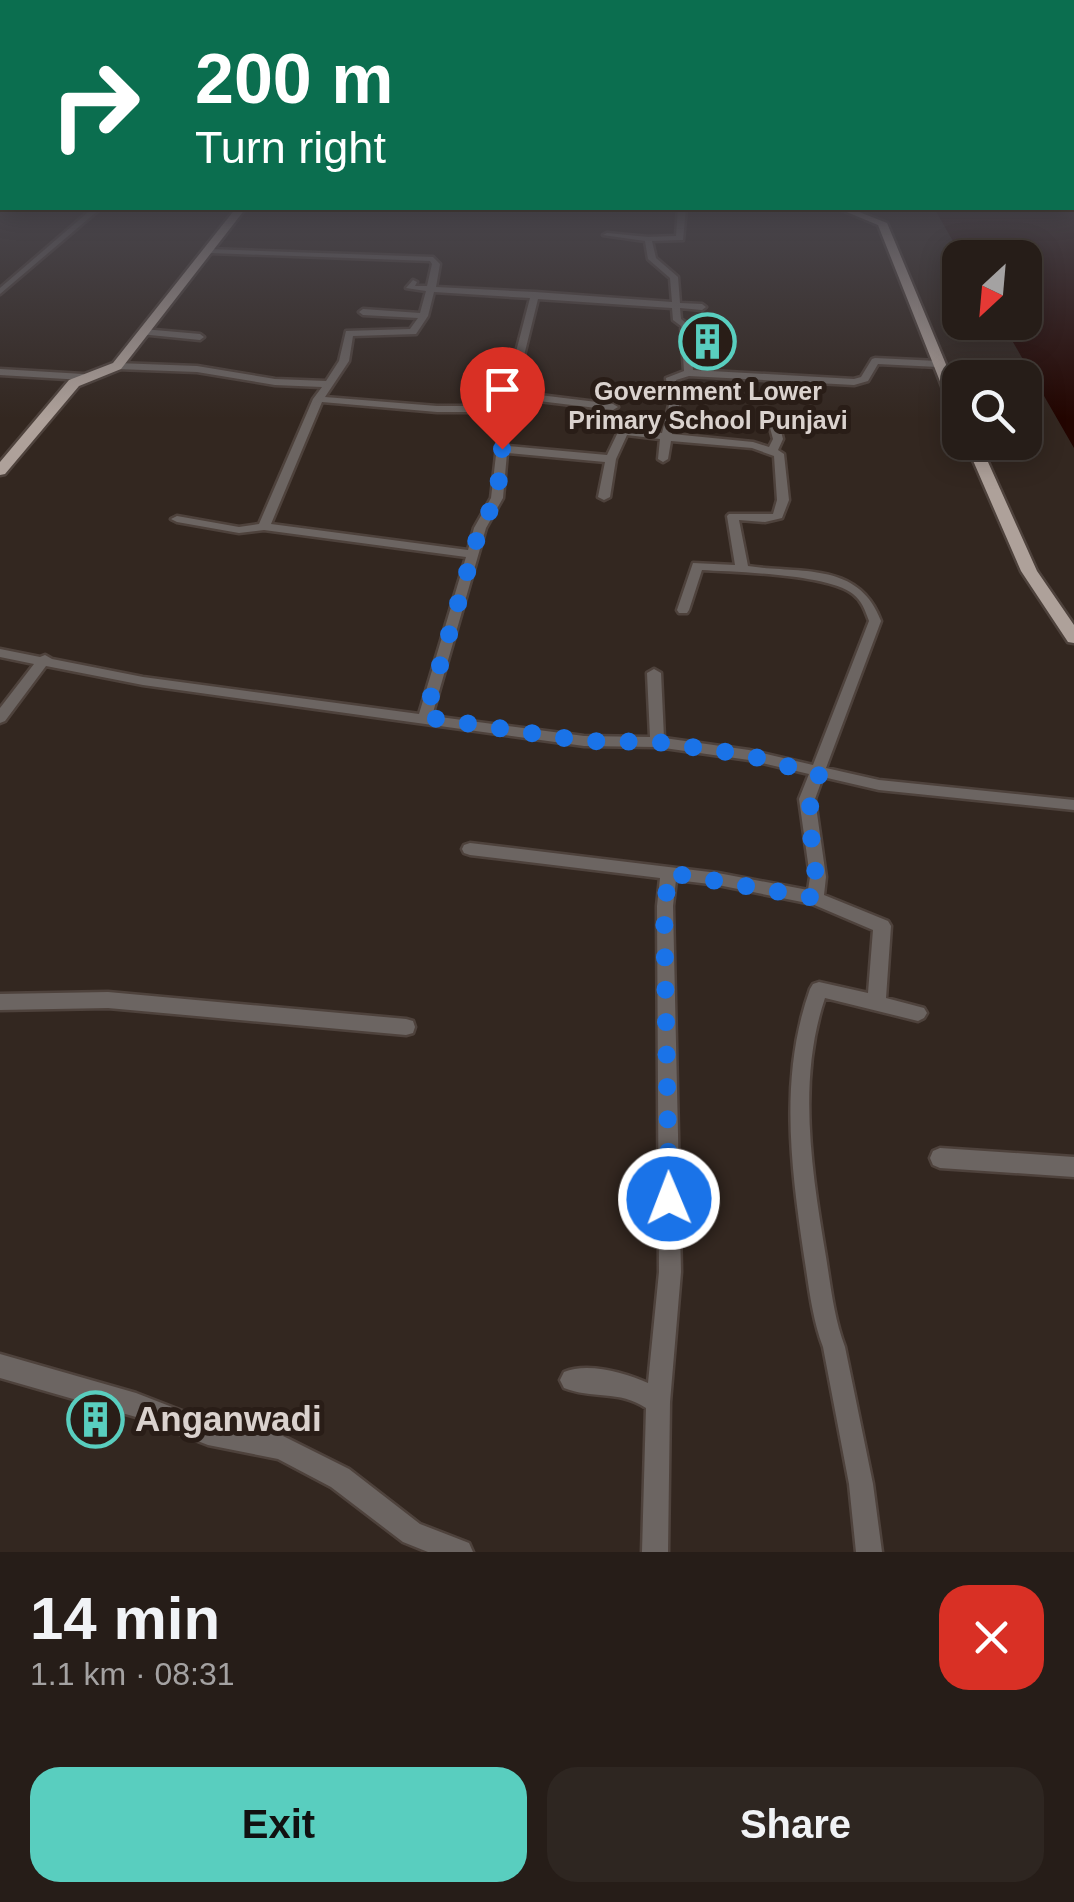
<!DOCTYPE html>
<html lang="en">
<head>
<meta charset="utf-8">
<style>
  :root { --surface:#261d18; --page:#2e2621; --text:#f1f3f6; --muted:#a4a2a2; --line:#423b37; --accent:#59cebf }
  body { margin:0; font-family:Arial,sans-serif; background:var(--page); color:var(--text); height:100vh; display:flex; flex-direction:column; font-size:38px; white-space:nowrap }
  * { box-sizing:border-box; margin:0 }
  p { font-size:32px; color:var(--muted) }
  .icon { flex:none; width:55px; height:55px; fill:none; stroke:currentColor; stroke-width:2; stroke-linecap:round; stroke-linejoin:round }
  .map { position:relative; height:1552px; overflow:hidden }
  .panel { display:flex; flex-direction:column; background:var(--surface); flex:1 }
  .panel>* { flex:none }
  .guide { position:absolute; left:0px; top:0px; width:1075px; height:210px; box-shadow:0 5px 25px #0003,0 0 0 2px var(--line); background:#0b6e4f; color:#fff; overflow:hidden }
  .needle { width:65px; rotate:206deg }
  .buttons { position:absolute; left:942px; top:240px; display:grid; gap:20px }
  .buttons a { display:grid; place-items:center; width:100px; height:100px; border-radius:20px; background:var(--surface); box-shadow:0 5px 25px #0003,0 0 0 2px var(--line); font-size:50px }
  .pin { position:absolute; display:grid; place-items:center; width:85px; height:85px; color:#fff; margin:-102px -42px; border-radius:50% 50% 50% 0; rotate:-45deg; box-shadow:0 0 10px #0007 }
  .pin .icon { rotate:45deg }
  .me { position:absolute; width:110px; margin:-55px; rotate:359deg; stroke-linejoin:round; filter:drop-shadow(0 0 8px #0008) }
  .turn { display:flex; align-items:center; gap:35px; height:210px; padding:0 30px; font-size:45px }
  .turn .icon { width:130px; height:130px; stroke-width:2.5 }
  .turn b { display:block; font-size:70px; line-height:85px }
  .round { display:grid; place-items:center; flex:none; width:105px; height:105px; border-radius:30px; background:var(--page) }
  .overview { display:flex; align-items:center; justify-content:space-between; height:170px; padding:0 30px }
  h1 { font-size:60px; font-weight:700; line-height:75px }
  .cta { display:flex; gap:20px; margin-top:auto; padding:20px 30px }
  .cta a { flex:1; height:115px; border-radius:30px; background:var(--accent); color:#111; font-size:40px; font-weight:700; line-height:115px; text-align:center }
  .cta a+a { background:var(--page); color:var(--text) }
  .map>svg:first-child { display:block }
</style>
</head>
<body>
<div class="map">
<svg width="1074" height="1552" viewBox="0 0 1074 1552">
  <rect width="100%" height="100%" fill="#332720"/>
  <path fill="#230500" d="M1074,202V448L1002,323L1025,322V258L962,257L934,208H1072Z"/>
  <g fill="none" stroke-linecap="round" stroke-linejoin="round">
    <defs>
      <path id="minor" d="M93,208H101L0,294V288Z
        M678,208H686L683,240L652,241L656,258L678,277L680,303L702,304L706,307L702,310L680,308L681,319L689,325L693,370L854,379L861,377L872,359L875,358L938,361L943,364L938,367L878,364L868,381L854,385L689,376L676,380L679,405L672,434L753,442L769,447L773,439L769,424L774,421L779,424L783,439L778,450L784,454L789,500L782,518L765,522L739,520L748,566C800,574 859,561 881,621L826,768L879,780L1074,800V810L879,790L823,777L815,799L826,877L824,895L888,921L891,926L886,998L924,1008L927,1013L924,1018L918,1021L825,998C797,1080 812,1173 826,1257C831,1288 834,1318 845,1347L873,1484L882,1552H856L849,1484L823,1347C812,1318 809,1287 804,1256C791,1167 779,1076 810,989L813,984L819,982L868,993L873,930L812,904L718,885L676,880L673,906L681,1272L670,1402L668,1552H642L646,1408C620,1390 591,1399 564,1388L560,1380L564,1372C588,1362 625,1373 648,1383L659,1272L657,906L660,878L470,855L464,853L462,849L464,845L470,843L718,873L808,890L810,877L799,799L809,774L749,760L657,747L584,746L143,685L46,666L5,721L0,723V708L34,664L0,657V649L40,657L45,655L52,659L143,677L419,714L466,557L264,530L239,533L177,522L171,519L177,516L239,527L259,524L313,399L322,387L275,385L197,372L117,369L112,366L117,363L197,366L275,379L326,381L339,361L346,331L410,329L418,318L363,315L359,312L363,309L420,313L426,291L406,288L413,280L417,282L415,286H427L432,264L430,261L211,253L208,249L433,257L440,264L436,287L535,292L672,302L670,278L648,259L645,241L603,235L607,233L648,237L676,236ZM434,292L530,298L502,406H437L325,397L349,361L353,336L416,334L428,316ZM538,299L672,308L673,320L681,326L684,371L666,378L669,405L662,433L619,430L607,455L507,446L514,398L613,410L618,407L613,404L515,392ZM322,402L437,412H501L491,498L474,528L468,550L271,524ZM627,435L660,439L658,459L663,462L668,459L671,441L752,448L774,456L777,500L773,514H729L727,516L735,565L693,563L677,610L679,613H687L689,610L702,570C736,572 828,574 853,594C862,601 865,610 869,621L813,765L749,750L664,738L661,673L654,669L647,673L650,737L584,736L432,716L486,528L503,498L507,453L605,462L598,497L604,500L610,497L616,459Z
        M143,329L200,334L204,337L200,340L140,334V330Z
        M0,369L83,374L88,377L83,380L0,375Z
        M108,992L406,1019L413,1021L415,1027L413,1033L406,1035L108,1008L0,1010V994Z
        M940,1148L1074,1157V1177L940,1168L933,1165L930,1158L933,1151Z
        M0,1354L136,1393L208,1421L281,1435L349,1469L420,1524L469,1543L473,1552H428L403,1542L331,1487L278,1459L208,1445L136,1417L0,1378Z"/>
      <path id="major" d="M236,208H246L121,369L79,386L5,474L0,475V462L69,380L113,363Z
        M837,208H849L887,223L960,398V418L953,414L878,225Z
        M965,442H979L1037,571L1074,625V643L1068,642L1021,571Z"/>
    </defs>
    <use href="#minor" stroke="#4e423c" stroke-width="5"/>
    <use href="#major" stroke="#4e423c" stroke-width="5"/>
    <use href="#minor" fill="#6c6562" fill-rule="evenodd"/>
    <use href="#major" fill="#aea19a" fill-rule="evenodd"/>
  </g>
  <linearGradient id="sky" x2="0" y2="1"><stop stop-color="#1c1512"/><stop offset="0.48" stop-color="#4a474e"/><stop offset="1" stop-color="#4a474e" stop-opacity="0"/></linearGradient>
  <rect width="1074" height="419" fill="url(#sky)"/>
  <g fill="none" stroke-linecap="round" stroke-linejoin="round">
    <path stroke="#1a73e8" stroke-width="18" stroke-dasharray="0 32.4" d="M502,449L497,498L480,528L425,717L584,741L657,742L748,755L819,775C798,818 820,851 815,898L670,873L664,906L669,1199"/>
  </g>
  <defs>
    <symbol id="building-ring" viewBox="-11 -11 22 22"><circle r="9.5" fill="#291d17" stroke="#59cebf" stroke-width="1.5"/><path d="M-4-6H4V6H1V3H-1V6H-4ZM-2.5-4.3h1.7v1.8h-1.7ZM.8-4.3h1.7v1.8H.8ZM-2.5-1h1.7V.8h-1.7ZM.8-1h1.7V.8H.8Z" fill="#59cebf"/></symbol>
  </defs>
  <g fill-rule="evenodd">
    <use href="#building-ring" x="676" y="310" width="63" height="63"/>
    <use href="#building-ring" x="64" y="1388" width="63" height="63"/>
  </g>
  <g text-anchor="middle" stroke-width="10" stroke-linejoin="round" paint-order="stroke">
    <g font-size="25" font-weight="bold" fill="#dad2ce" stroke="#291d17">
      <text x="708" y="400">Government Lower<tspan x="708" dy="29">Primary School Punjavi</tspan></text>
    </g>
    <g font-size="35" font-weight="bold" fill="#dad2ce" stroke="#291d17" text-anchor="start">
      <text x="135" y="1431">Anganwadi</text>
    </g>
  </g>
</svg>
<div class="buttons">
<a><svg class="needle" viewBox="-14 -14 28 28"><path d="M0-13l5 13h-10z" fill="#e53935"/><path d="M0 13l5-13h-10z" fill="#a4a2a2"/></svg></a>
<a><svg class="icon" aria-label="search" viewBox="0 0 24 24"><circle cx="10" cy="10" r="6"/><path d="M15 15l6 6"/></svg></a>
</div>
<div class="pin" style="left:502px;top:449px;background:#d93025"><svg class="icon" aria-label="arrive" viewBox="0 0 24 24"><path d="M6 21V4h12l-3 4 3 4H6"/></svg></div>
<svg class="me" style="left:669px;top:1199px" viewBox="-20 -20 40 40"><circle r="17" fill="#1a73e8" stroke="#fff" stroke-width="3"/><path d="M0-11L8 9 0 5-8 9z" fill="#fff"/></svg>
<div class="guide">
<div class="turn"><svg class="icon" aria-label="right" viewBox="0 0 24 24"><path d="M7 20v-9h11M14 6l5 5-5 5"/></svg><div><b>200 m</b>Turn right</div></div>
</div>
</div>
<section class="panel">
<div class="overview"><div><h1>14 min</h1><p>1.1 km · 08:31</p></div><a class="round" style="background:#d93025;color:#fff"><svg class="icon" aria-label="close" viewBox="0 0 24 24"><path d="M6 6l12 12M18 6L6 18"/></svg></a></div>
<div class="cta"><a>Exit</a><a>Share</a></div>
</section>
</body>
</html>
